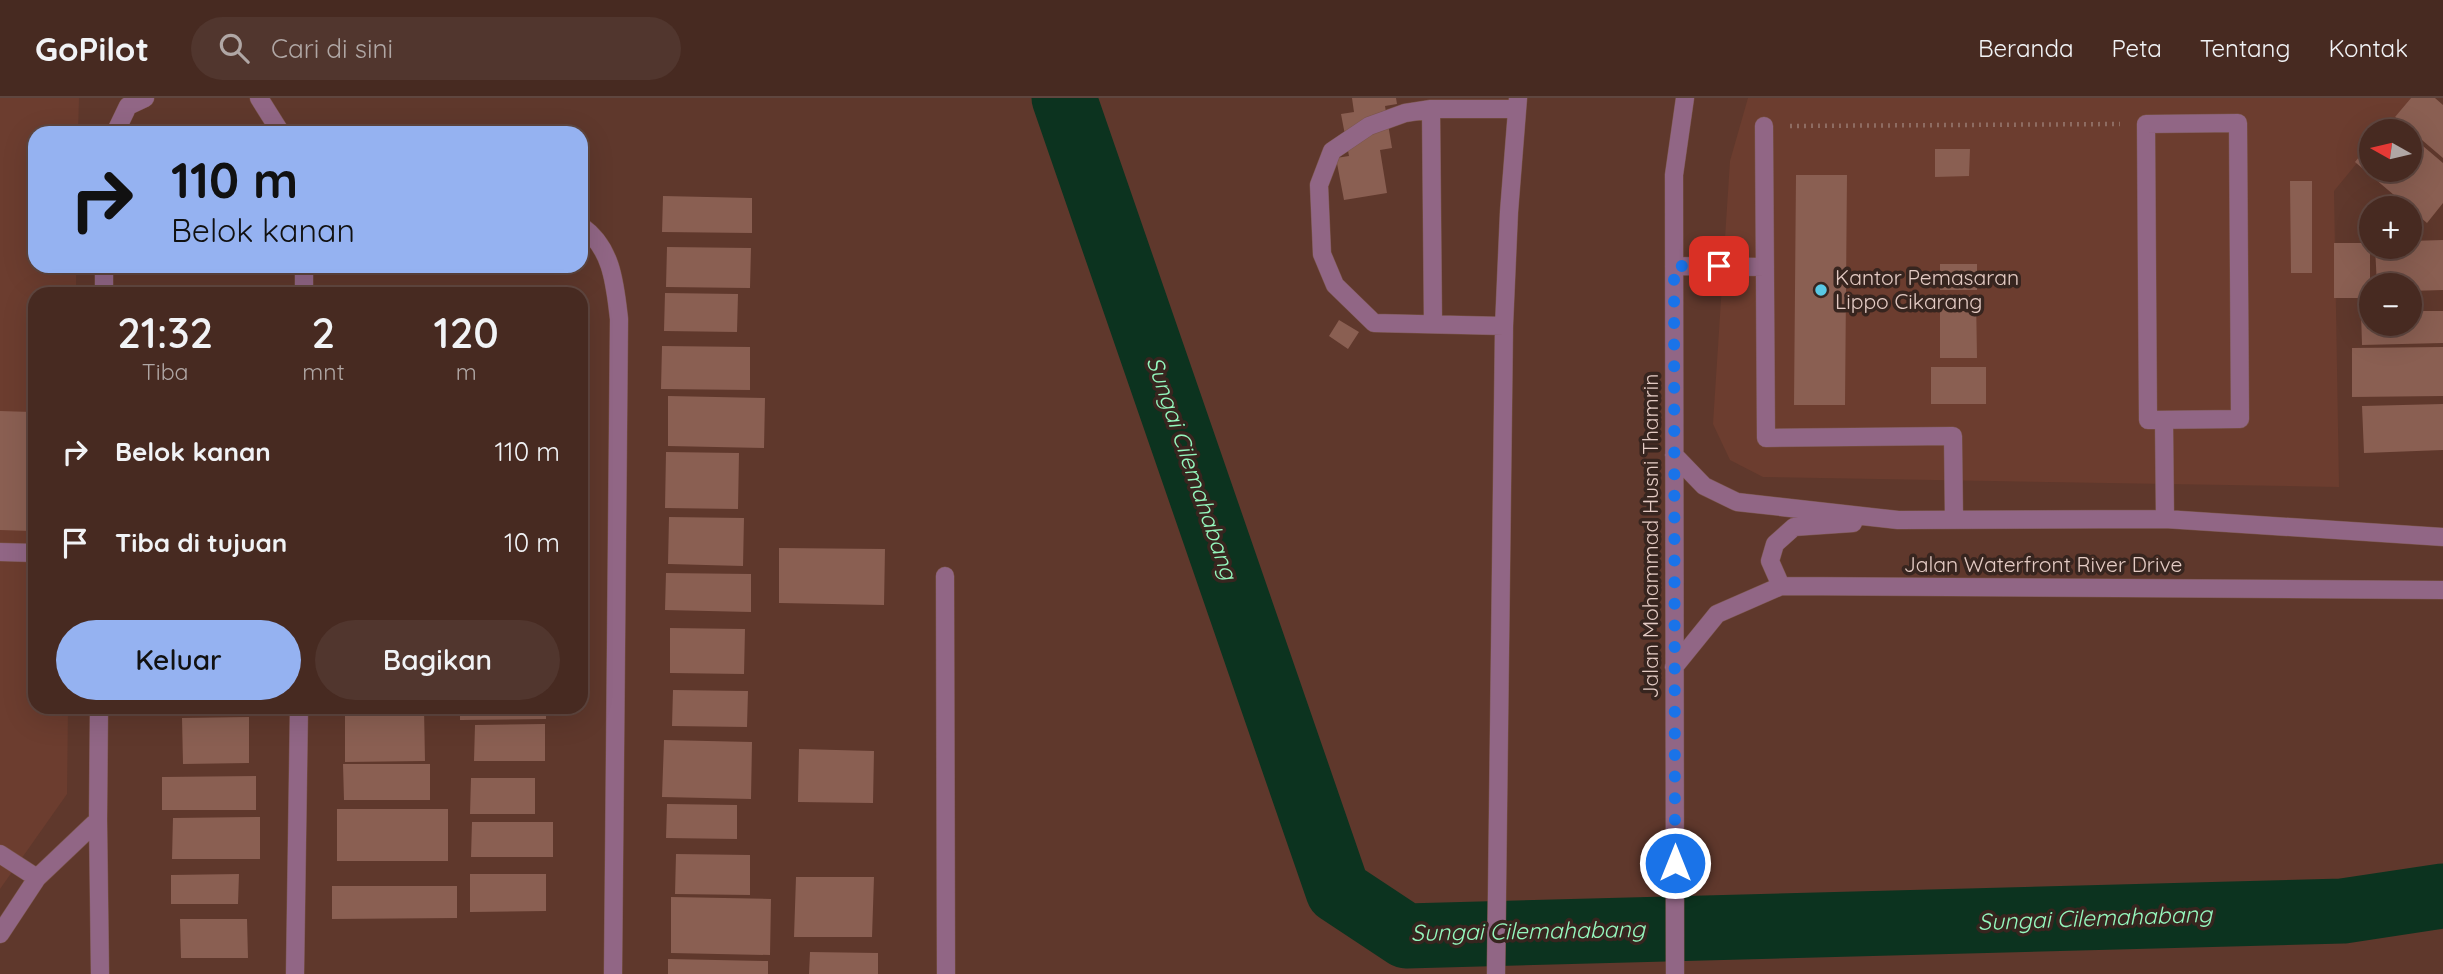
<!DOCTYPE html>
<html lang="id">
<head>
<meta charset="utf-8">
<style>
  :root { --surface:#472a21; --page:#51362e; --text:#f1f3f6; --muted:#b0a7a5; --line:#5f463f; --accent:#95b2f1 }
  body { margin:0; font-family:Quicksand,sans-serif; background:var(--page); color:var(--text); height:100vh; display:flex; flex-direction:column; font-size:26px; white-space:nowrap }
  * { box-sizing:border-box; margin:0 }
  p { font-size:23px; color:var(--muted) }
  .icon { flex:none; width:38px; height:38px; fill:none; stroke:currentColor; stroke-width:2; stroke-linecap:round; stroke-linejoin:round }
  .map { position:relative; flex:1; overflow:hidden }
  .details { position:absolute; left:28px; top:189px; width:560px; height:427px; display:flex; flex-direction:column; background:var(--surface); border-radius:21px; box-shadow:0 7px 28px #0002,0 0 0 2px var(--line) }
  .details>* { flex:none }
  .hud { position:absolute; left:28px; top:28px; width:560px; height:147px; border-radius:21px; box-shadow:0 7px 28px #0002,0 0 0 2px var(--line); background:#95b2f1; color:#111; overflow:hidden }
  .needle { width:46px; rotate:278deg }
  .controls { position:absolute; left:2359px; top:21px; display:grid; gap:14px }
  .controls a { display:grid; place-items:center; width:63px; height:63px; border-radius:50%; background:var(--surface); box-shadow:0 7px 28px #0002,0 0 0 2px var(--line); font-size:35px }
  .pin { position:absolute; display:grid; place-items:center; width:60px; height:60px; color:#fff; margin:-30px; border-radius:14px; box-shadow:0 4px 10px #0006 }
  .me { position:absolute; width:77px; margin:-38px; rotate:0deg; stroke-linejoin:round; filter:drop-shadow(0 0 5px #0008) }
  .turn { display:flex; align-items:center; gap:24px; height:147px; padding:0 28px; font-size:32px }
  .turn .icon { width:91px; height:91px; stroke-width:2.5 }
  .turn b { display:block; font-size:49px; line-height:60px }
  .eta { display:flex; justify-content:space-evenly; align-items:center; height:119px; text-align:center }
  .eta b { font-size:42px; font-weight:600; line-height:49px }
  .button { display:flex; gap:14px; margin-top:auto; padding:14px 28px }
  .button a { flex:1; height:80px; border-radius:42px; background:var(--accent); color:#111; font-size:28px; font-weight:600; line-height:80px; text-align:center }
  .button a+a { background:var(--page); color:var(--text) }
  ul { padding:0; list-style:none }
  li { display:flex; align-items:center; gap:21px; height:91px; padding:0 28px }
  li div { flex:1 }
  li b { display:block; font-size:26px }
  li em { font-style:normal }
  header { display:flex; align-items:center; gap:42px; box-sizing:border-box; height:98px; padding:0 35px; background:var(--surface); border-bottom:2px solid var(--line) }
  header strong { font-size:33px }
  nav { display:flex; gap:38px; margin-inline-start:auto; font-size:24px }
  .search { width:490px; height:63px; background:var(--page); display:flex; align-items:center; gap:18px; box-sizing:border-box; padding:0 24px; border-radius:38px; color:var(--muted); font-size:26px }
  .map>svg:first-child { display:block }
</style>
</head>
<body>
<header>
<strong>GoPilot</strong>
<div class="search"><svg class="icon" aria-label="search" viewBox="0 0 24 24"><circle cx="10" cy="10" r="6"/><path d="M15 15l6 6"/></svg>Cari di sini</div>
<nav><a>Beranda</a><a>Peta</a><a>Tentang</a><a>Kontak</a></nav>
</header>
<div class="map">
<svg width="2443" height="876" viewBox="0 0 2443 876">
  <rect width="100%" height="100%" fill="#5f382c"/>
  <path fill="#6c3d2f" d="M0,0H79L78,35H35V168H76V196H35V609H68L67,696L0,791Z
    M1748,0H2411L2384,33H2371V48L2334,93L2339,389L1763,379L1730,362L1713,326L1730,63Z"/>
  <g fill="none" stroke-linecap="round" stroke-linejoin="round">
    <path stroke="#0c331f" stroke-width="65" d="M1064,0L1338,793L1406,838L2343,813L2443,798"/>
  </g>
  <path fill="#8a5f52" d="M1352,0H1396L1397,6L1385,8L1392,50L1380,52L1387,95L1344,102L1336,60L1349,58L1341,16L1354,14Z
    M2411,0H2435L2443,7V60L2395,19Z
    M2390,21L2405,33H2380Z
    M2410,37L2443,65V105L2427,125L2355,64L2371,44V72H2410Z
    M1935,51H1970L1969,78L1935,79Z
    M1796,77H1847L1845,307H1794Z
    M2290,83H2312V175H2291Z
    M663,98L752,100V135L662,134Z
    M2443,142V192L2410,193V187H2377L2375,149H2410V143Z
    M2334,145H2370V200H2334Z
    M667,149L751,150L750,190L666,189Z
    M1940,166H1977V192H1940Z
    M171,168H240V177H171Z
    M241,193V196H191V194Z
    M665,195L738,196L737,234L664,233Z
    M1976,198L1977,260H1940V199Z
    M2410,213H2443V245L2362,247L2361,214H2371V226H2410Z
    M1339,222L1359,234L1348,251L1329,238Z
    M662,248L750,249V292L661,291Z
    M2443,249V298L2352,299V250Z
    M1931,269H1986V306H1931Z
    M668,298L765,300L764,350L668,348Z
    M2443,306V352L2364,355L2362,308Z
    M0,313L32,314L31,433L0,432Z
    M666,354L739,355L738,411L665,410Z
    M669,419L744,420L743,468L668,466Z
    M779,450L885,451L884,507L779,505Z
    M666,475L751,476V514L665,512Z
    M670,530L745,531L744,576L670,575Z
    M673,592L748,593L747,629L672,628Z
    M178,609H236V613L178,614Z
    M460,609H546V621L460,622Z
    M345,610H424L425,663L345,664Z
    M249,619V665L183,666L182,620Z
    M545,626V663H474L475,627Z
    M664,642L752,644L751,701L662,699Z
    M799,651L874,653L873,705L798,704Z
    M343,666H430V702H344Z
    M256,678V712H162V679Z
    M471,680H535V716H470Z
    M667,706L737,707V741L666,740Z
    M337,711H448V763H337Z
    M260,719V761H172L173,720Z
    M472,724H553V759H471Z
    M676,756L750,757V797L675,796Z
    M239,776L238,806H171V777Z
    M470,776H546V813L470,814Z
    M796,779H874L872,839H794Z
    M332,788H457V820L332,821Z
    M671,799L771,801L770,857L671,855Z
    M180,821H247L248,860H181Z
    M810,854L878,855V876H809Z
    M668,861L768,863V876H668Z"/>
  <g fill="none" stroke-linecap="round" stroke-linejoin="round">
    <defs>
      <path id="minor" d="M259,0L281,35
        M1431,11L1433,226
        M2238,25L2240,321L2148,322L2146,26Z
        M1764,28L1766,340L1953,338L1954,422
        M115,35L128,8L145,0
        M581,128C612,149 615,186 619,221L613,876
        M1674,168L1765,169
        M104,196V168
        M304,196V168
        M1504,228L1374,225L1335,187L1322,156L1319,87L1332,53L1369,28L1405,15L1431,11H1517
        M2164,322L2165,421
        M1674,357L1704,388L1737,404L1898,422L2165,421L2443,439
        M0,454L35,455
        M945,478L946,876
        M1781,488L1770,463L1775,446L1794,429L1853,425
        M1674,569L1717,516L1781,488L2443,492
        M98,722L100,876
        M0,756L37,780
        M0,836L37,780L98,722L99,609
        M295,876L299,609
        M1496,876L1504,228L1509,114L1518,0
        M1675,876L1674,77L1685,0"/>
    </defs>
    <use href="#minor" stroke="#7a554a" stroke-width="19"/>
    <path stroke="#8e6c62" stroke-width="4.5" stroke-dasharray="2 5" stroke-linecap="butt" d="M1790,28L2120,26"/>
    <use href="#minor" stroke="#916685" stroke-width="18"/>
  </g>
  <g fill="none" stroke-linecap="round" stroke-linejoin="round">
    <path stroke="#1a73e8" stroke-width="12" stroke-dasharray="0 21.6" d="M1675,765L1674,168H1719"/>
  </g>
  <circle fill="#59c8e4" stroke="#37251f" stroke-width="2.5" cx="1821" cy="192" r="7"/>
  <g text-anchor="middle" stroke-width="7" stroke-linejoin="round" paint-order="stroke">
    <g font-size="21" fill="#e4cbc4" stroke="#37251f" text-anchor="start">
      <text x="1835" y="187">Kantor Pemasaran<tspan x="1835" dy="24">Lippo Cikarang</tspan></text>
    </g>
    <g font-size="21" fill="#e4cbc4" stroke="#37251f">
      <text transform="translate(1651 438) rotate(-90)" y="7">Jalan Mohammad Husni Thamrin</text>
      <text x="2043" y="474">Jalan Waterfront River Drive</text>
    </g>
    <g font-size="23" font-style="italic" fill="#95f8be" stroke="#37251f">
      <text transform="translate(1192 370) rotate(71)" y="8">Sungai Cilemahabang</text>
      <text transform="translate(2095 820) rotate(-2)" y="8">Sungai Cilemahabang</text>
      <text transform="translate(1528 833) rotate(-1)" y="8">Sungai Cilemahabang</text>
    </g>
  </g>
</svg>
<div class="controls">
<a><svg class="needle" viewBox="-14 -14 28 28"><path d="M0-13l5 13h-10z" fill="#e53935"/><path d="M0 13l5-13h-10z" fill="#b0a7a5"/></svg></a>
<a>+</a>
<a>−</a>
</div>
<div class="pin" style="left:1719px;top:168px;background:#d93025"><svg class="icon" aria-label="arrive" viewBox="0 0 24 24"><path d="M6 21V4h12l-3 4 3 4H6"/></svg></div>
<svg class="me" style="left:1675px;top:765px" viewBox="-20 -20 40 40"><circle r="17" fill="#1a73e8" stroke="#fff" stroke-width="3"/><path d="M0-11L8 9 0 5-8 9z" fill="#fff"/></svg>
<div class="hud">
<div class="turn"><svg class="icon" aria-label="right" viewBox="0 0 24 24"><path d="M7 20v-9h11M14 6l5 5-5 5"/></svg><div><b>110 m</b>Belok kanan</div></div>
</div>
<section class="details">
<div class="eta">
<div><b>21:32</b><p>Tiba</p></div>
<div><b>2</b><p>mnt</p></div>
<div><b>120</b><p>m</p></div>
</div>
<ul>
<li><svg class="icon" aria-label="right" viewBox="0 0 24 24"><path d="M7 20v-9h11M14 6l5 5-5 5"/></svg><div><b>Belok kanan</b></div><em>110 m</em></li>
<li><svg class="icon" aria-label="arrive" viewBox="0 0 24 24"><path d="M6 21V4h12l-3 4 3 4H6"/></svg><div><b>Tiba di tujuan</b></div><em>10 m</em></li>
</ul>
<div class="button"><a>Keluar</a><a>Bagikan</a></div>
</section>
</div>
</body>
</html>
